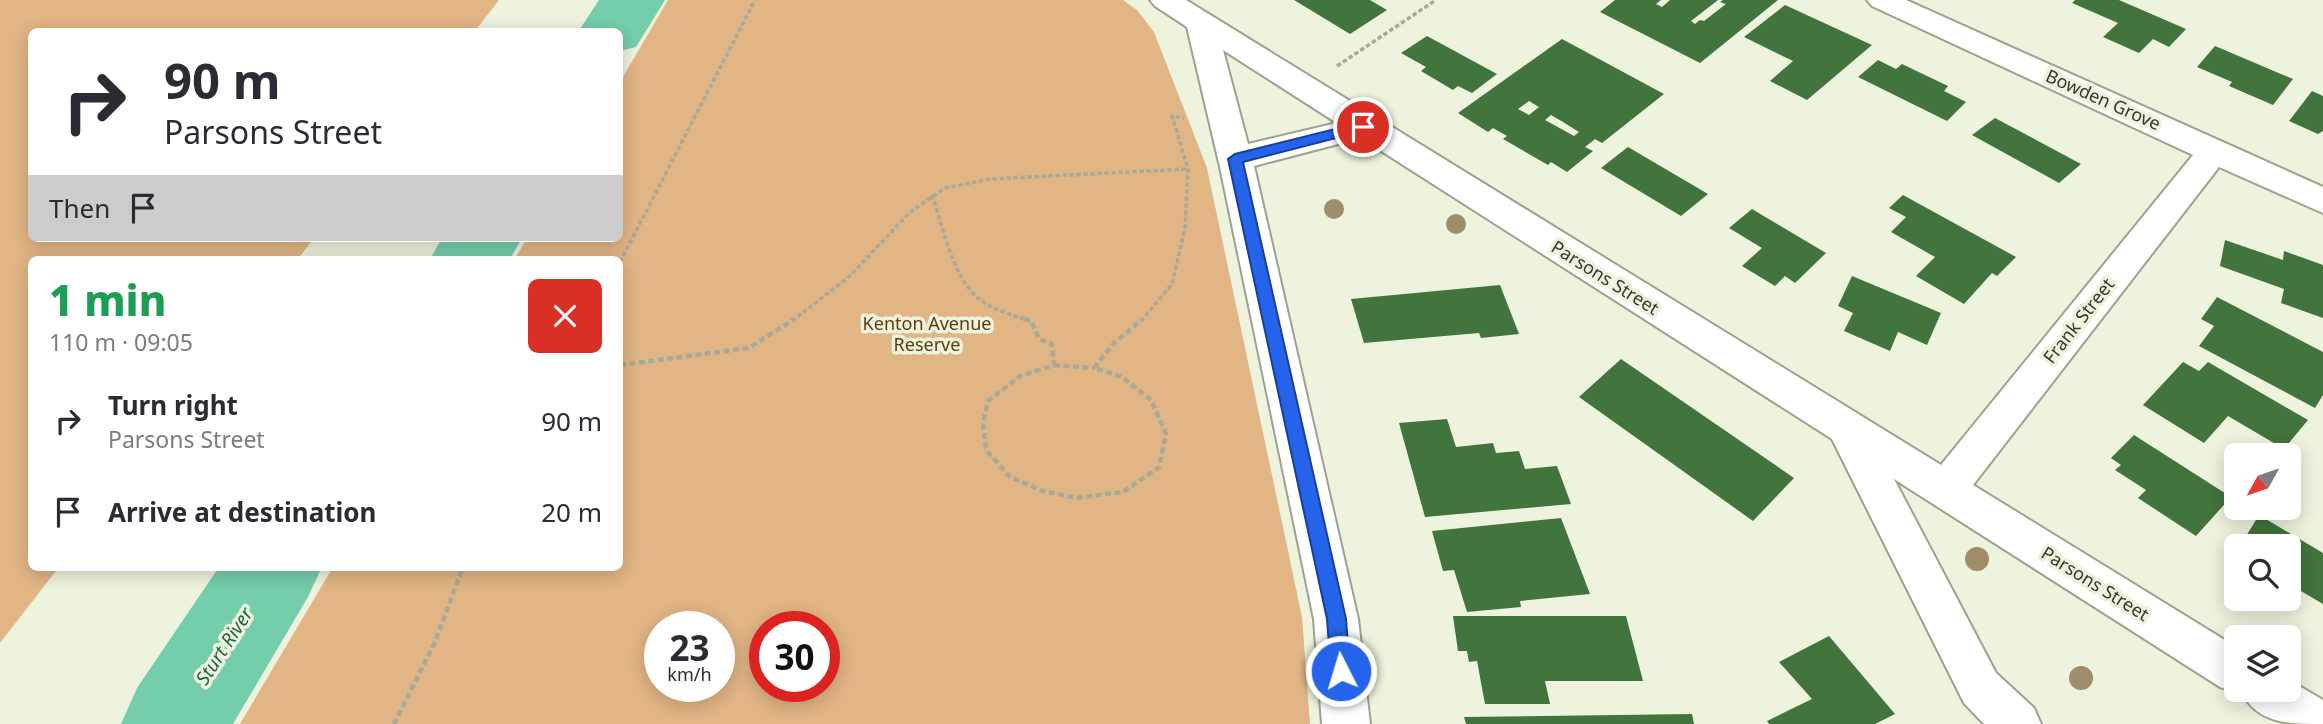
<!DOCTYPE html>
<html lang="en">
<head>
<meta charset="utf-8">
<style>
  :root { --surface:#fff; --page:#f2f2f3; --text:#2b2b33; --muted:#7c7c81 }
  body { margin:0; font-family:"Noto Sans",sans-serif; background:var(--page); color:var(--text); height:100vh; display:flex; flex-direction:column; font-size:26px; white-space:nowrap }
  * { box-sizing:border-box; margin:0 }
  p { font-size:23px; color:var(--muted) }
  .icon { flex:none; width:38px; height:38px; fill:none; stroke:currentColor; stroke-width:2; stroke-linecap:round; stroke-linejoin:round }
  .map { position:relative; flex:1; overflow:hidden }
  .drawer { position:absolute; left:28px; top:256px; width:595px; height:315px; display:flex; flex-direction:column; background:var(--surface); border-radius:10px; box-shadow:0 4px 18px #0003 }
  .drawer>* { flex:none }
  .banner { position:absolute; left:28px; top:28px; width:595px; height:214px; border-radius:10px; box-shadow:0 4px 18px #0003; background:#fff; color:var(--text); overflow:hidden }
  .needle { width:46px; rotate:230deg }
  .controls { position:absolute; left:2224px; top:443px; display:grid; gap:14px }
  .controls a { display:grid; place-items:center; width:77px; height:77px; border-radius:10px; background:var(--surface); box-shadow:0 4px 18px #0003; font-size:35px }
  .speed { position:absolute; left:644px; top:611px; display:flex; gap:14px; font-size:35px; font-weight:700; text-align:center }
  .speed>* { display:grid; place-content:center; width:91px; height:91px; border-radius:50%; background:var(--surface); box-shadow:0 4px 18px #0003; line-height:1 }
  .speed small { font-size:18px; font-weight:400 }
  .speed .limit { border:10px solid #d22; background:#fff; color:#111 }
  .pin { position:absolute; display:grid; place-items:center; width:60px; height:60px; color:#fff; margin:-30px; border:4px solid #fff; border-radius:50%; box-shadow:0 2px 7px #0007 }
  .me { position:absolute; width:77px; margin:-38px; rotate:355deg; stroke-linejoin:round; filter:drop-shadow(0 0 5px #0008) }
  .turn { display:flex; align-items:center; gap:24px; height:147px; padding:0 21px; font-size:32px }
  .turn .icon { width:91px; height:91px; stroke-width:2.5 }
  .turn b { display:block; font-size:49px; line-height:60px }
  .then { display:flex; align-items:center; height:66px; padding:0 21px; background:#0003; gap:14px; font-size:26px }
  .round { display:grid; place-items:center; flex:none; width:74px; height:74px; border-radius:10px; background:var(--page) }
  .headline { display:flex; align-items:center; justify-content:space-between; height:119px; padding:0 21px }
  h1 { font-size:42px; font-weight:800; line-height:52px; color:#1e9e55 }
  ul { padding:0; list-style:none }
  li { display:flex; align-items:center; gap:21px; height:91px; padding:0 21px }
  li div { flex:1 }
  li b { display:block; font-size:26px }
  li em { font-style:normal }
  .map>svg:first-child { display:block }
</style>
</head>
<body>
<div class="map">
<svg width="2323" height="724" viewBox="0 0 2323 724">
  <rect width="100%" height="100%" fill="#eef3dd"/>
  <path fill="#e2b585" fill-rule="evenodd" d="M0,0H499L475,31L32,32V238H314L298,259H32V567H59L0,643Z
    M668,0H1123L1137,10L1154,32L1207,168L1302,617L1310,724H240L333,567H620V259H515L527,238H620V82ZM660,626H719V686H660ZM765,626H824V686H765Z"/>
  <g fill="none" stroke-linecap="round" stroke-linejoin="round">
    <path fill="#75ceab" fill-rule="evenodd" d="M599,0H665L636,47L620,51V32H578Z
      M442,238H522L510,259H430Z
      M219,567H322L308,597L233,724H121L137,688Z"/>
  </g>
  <path fill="#42743d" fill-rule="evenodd" d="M1294,0H1370L1387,10L1350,34Z
    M1615,0H1661L1656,4L1662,7L1670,0H1718L1691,21L1695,24L1700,20L1704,21L1726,4L1720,2L1723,0H1778L1700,63L1600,12Z
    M2075,0H2119L2186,29L2169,47L2153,39L2139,53L2103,37L2118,23L2072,3Z
    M1785,5L1872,45L1807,100L1770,81L1793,61L1744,37Z
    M1427,36L1497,74L1472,93L1458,86L1453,90L1421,71L1426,67L1401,53Z
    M1562,39L1664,94L1602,143L1595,139L1585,147L1593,151L1567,172L1551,162L1548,165L1503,139L1507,136L1493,128L1488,132L1458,113ZM1529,101L1539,107L1529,115L1518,109ZM1551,115L1563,122L1579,132L1574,136L1545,120Z
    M2215,46L2293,79L2273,105L2229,86L2232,82L2197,67Z
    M1878,60L1896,69L1902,64L1948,86L1944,91L1966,102L1947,121L1858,77Z
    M2312,91L2323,96V131L2318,134L2289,121Z
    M1995,118L2081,164L2059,183L1972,135Z
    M1628,147L1708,194L1681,216L1601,168Z
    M1903,195L2016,257L1997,276L1992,273L1964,304L1916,276L1935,257L1891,232L1906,217L1889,208Z
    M1752,209L1826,253L1795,283L1785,276L1775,286L1742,266L1762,248L1729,228Z
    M2225,240L2283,260L2284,251L2323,265V318L2281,303L2284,289L2220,266Z
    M1852,276L1941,313L1927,345L1898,332L1890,351L1844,331L1853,313L1838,306Z
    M1500,285L1519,334L1481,338L1479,333L1364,343L1351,299Z
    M2217,297L2323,352V395L2315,408L2199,346L2214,326L2201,319Z
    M1621,359L1794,478L1753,521L1579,397Z
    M2183,362L2199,371L2208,362L2308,420L2284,449L2228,416L2204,443L2143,405Z
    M1447,419L1456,447L1493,443L1496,453L1519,451L1525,469L1557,466L1571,504L1425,517L1399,423Z
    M2134,435L2231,497L2196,536L2138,498L2146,490L2115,470L2121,465L2111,458Z
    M2259,515L2323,553V604L2289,584V546H2240Z
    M1561,518L1590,594L1520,601L1521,607L1467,612L1454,570L1443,571L1432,531Z
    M1453,616H1626L1643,681H1545L1550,704H1485L1477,661L1469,662L1467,651H1458Z
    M1829,636L1895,714L1875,724H1769L1767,721L1812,699L1779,662Z
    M1692,714L1694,724H1466L1464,717Z"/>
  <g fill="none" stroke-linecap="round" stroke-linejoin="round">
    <defs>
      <path id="minor" d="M1150,0H1186L1941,465L2193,155L1872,6L1867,0H1906L2323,187V213L2219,167L1973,485L2236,647V690H2289V680L2323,700V724C2289,724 2257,724 2241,691L2236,693L2220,687L1894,479L1996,673L2034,708L2041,724H1984L1964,703L1832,439L1361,138L1254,166L1358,619L1370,724H1322L1314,619L1220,167L1187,27L1155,6ZM1223,50L1337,123L1248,144Z"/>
    </defs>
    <use href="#minor" stroke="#9da28e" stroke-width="4"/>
    <path stroke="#a7aa9a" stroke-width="3.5" stroke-dasharray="4.5 2.5" stroke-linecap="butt" d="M1337,66L1436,0
      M932,195C943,227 952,276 979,299C994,310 1012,315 1030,321
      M620,262L755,0
      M792,321L849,277L909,213L945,188L990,179L1188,169
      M1141,321L1172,284L1185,228L1188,169L1172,116L1184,118"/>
    <path stroke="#a7aa9a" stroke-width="4.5" stroke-dasharray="6 3.5" stroke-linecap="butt" d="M1024,319L1031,321L1039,339L1052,344L1054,365L1020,376L988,401L983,425L986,450L1010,477L1043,491L1076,498L1123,492L1159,467L1166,434L1151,400L1122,377L1094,368L1115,342L1143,319
      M620,365L748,348L795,319
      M1054,365L1094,368
      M394,724L435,642L463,567"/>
    <use href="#minor" fill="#fff" fill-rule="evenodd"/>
  </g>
  <g fill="#9f8e69">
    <circle cx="1334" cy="209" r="10"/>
    <circle cx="1456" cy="224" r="10"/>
    <circle cx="1977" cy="559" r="12"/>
    <circle cx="2081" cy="678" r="12"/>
  </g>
  <path fill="#2563eb" stroke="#184099" stroke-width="2" d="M1363,122L1370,127L1368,130L1243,162L1346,619L1350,671L1348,678L1341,680L1334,678L1331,671L1327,619L1228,159L1235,154Z"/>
  <g text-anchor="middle" stroke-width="7" stroke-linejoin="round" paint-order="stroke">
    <g font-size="18" fill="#363830" stroke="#eef3dd">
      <text transform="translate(2103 100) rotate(24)" y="6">Bowden Grove</text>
      <text transform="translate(1605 278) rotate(32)" y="6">Parsons Street</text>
      <text transform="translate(2079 321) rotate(-52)" y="6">Frank Street</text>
      <text transform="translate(2095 584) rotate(32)" y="6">Parsons Street</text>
    </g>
    <g font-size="18" fill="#5f3b0a" stroke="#eef3dd">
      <text x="927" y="330">Kenton Avenue<tspan x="927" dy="21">Reserve</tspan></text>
    </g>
    <g font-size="19" font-style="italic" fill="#1d624a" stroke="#eef3dd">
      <text transform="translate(224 646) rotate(-57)" y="7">Sturt River</text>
    </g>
  </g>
</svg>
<div class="controls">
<a><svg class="needle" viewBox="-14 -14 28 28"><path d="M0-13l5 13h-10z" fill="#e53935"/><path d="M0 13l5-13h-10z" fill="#7c7c81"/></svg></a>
<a><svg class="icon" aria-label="search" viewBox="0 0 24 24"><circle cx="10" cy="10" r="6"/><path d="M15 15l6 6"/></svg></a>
<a><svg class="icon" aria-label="layers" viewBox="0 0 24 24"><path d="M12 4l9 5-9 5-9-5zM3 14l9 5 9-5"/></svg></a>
</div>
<div class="speed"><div>23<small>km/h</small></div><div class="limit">30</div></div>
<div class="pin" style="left:1363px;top:127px;background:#d93025"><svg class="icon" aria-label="arrive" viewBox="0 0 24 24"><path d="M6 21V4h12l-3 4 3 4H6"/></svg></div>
<svg class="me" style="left:1341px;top:671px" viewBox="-20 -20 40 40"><circle r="17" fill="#2563eb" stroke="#fff" stroke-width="3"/><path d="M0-11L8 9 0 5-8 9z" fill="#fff"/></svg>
<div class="banner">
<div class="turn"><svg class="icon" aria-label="right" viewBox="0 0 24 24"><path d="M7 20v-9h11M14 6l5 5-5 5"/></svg><div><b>90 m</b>Parsons Street</div></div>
<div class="then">Then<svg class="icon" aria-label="arrive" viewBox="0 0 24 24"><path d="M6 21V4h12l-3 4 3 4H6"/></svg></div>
</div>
<section class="drawer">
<div class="headline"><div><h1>1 min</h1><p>110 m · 09:05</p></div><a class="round" style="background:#d93025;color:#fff"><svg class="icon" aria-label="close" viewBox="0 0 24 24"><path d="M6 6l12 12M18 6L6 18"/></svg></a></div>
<ul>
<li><svg class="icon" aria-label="right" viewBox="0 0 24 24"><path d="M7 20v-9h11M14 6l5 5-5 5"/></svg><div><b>Turn right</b><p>Parsons Street</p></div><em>90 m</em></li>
<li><svg class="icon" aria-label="arrive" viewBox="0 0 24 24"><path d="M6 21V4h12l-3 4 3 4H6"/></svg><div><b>Arrive at destination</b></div><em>20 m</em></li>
</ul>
</section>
</div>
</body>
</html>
